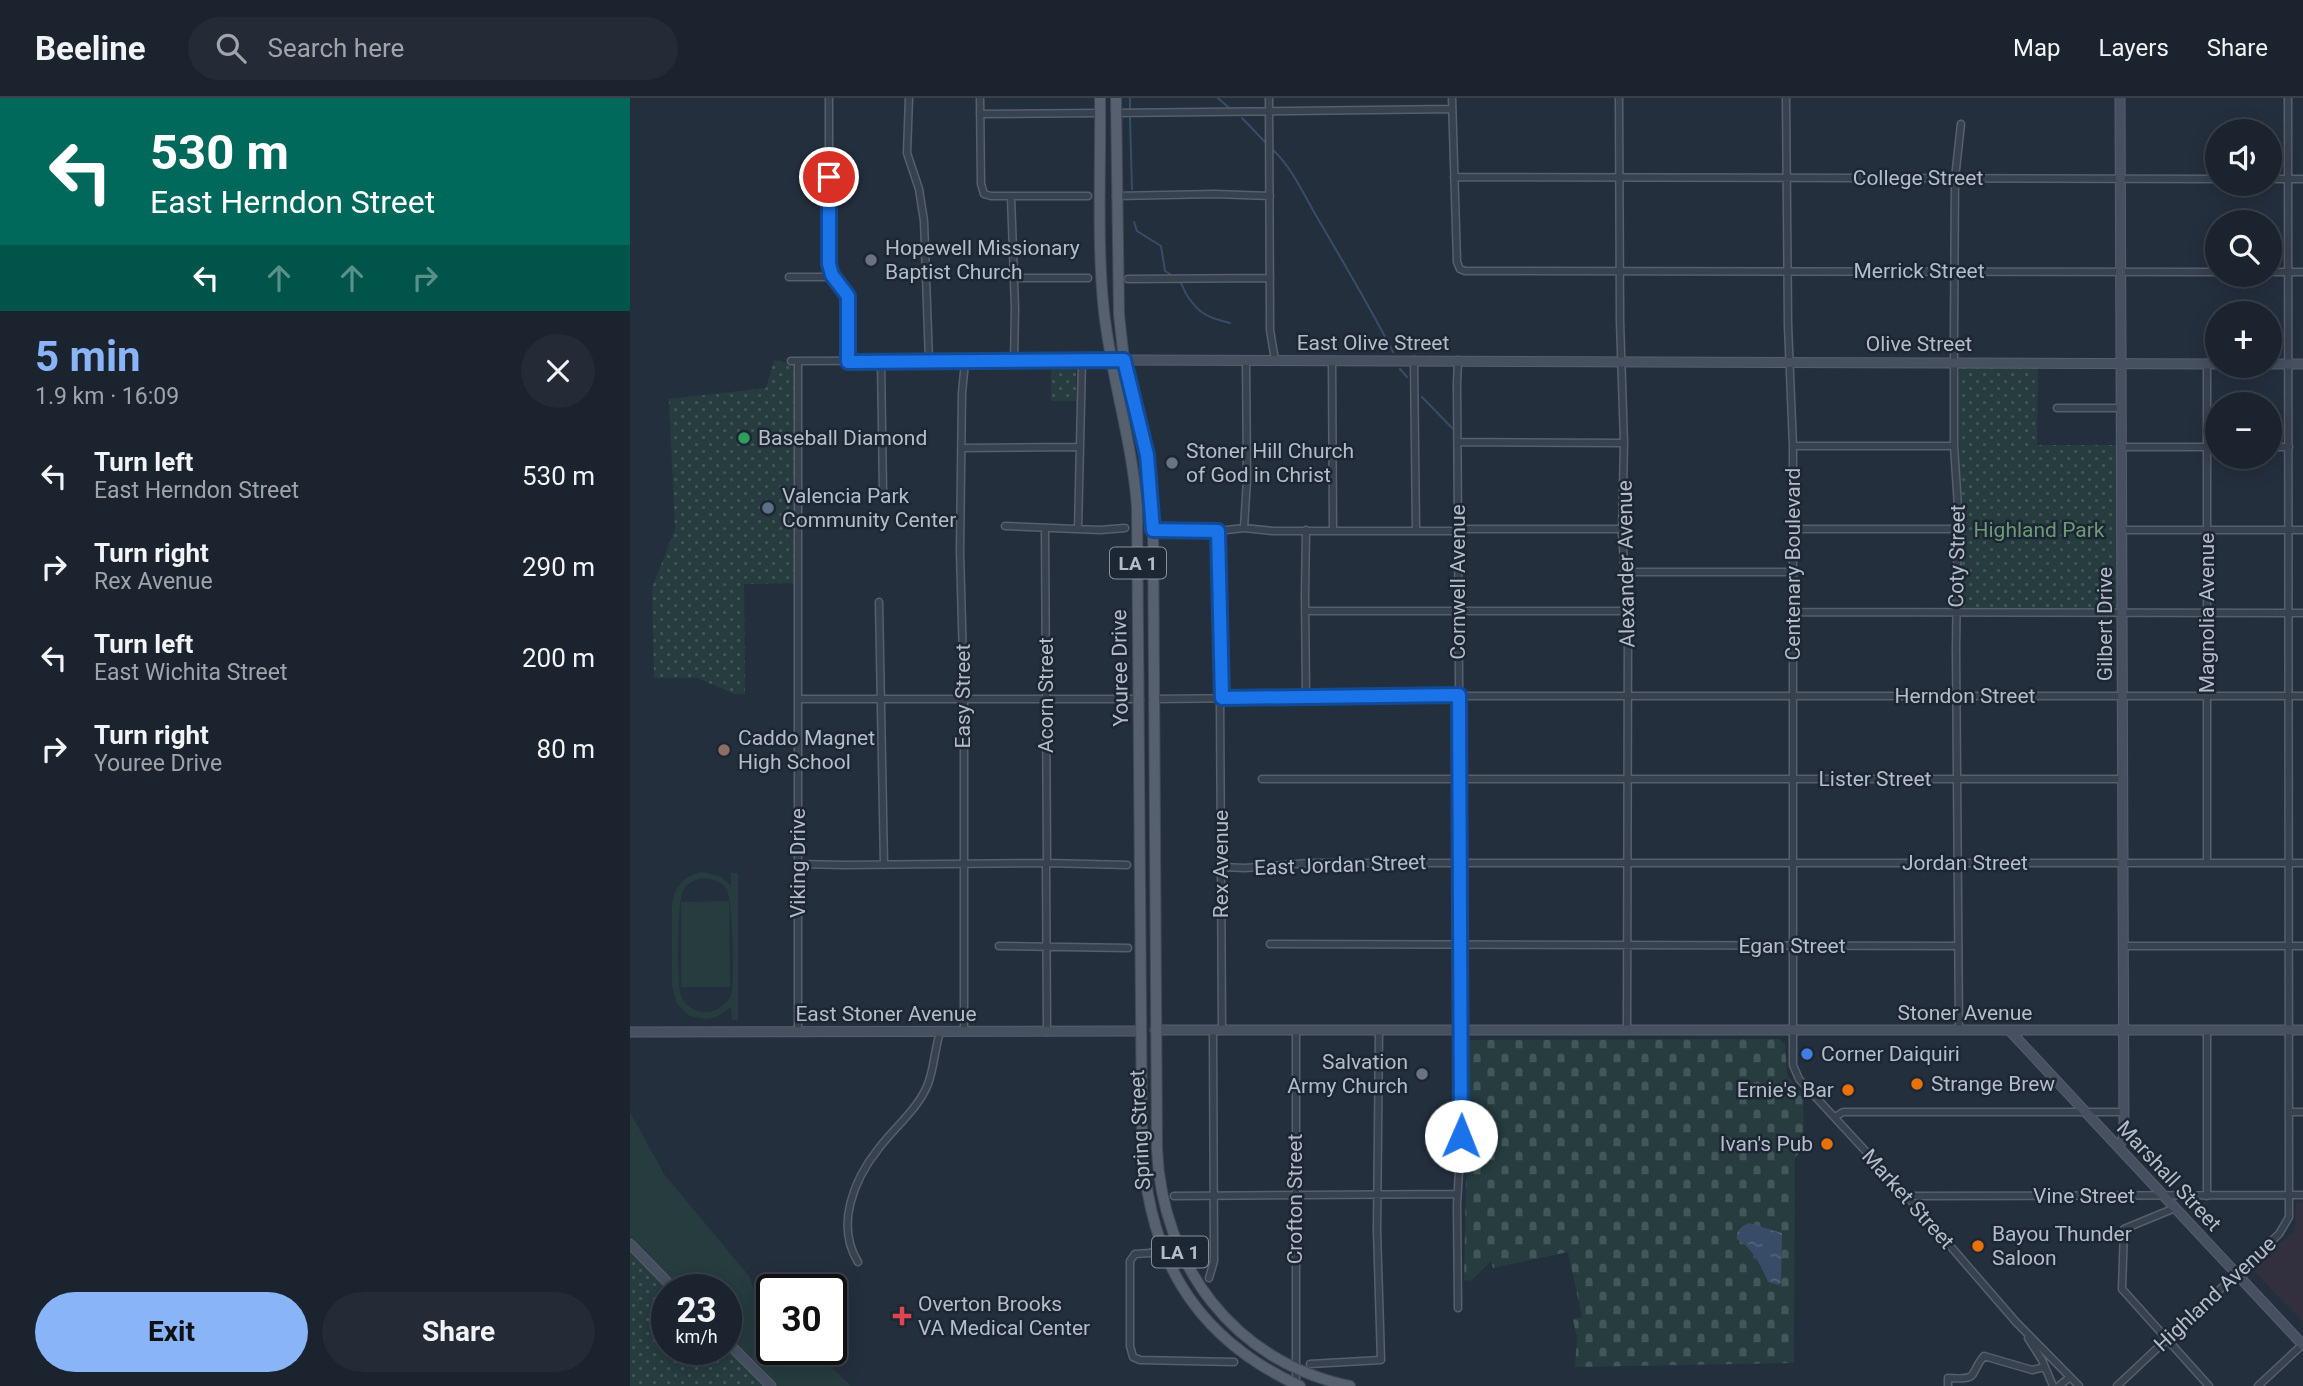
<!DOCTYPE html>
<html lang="en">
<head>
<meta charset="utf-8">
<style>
  :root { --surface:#1b232e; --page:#242b36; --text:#f1f3f6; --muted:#a0a4aa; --line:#39404a; --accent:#8ab4f8 }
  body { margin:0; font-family:Roboto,sans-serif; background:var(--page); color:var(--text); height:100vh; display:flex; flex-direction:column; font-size:26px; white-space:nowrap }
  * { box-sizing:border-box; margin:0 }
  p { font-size:23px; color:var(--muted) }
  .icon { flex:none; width:38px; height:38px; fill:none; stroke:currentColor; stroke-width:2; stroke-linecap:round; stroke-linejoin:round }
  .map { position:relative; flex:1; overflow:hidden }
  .drawer { display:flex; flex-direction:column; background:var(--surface); width:630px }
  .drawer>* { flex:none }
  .guide { background:#00695c; color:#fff; overflow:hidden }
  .controls { position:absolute; left:1575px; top:21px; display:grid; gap:14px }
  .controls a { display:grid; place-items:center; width:77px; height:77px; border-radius:50%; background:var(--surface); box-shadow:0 4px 18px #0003,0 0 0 2px var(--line); font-size:35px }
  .speed { position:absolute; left:21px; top:1176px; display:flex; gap:14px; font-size:35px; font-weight:700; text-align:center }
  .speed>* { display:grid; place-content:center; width:91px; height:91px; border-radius:50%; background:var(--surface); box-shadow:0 4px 18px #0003,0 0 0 2px var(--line); line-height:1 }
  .speed small { font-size:18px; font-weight:400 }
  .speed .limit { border:4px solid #111; border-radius:10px; background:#fff; color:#111 }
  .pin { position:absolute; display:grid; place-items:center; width:60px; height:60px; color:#fff; margin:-30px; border:4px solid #fff; border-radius:50%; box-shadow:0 2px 7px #0007 }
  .me { position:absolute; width:77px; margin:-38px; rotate:1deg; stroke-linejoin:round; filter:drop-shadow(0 0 5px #0008) }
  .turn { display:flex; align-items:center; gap:24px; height:147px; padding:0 35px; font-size:32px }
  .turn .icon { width:91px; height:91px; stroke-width:2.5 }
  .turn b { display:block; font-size:49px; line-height:60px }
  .lanes { display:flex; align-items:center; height:66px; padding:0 35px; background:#0003; justify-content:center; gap:35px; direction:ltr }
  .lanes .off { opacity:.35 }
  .round { display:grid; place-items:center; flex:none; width:74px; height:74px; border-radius:37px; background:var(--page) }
  .overview { display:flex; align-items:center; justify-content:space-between; height:119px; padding:0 35px }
  h1 { font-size:42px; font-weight:700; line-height:52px; color:var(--accent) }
  .button { display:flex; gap:14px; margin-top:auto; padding:14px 35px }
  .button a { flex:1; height:80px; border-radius:42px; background:var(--accent); color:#111; font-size:28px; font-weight:700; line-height:80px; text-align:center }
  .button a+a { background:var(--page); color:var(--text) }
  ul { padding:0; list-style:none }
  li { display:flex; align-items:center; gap:21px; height:91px; padding:0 35px }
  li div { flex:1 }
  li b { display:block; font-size:26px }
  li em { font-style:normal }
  header { display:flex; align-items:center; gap:42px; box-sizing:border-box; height:98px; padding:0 35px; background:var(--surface); border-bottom:2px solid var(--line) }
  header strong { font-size:33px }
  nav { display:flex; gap:38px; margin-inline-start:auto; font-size:24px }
  .search { width:490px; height:63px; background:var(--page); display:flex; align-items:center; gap:18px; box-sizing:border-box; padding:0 24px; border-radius:38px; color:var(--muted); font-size:26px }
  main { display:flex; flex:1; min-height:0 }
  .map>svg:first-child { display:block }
</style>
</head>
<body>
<header>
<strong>Beeline</strong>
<div class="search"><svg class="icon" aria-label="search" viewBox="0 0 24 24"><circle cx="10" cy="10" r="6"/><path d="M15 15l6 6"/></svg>Search here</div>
<nav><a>Map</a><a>Layers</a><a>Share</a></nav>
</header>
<main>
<section class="drawer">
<div class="guide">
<div class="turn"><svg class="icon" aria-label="left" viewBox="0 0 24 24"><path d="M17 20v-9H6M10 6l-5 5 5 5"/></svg><div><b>530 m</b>East Herndon Street</div></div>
<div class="lanes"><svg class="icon" aria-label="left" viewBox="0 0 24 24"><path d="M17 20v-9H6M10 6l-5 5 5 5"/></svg><svg class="icon off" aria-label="ahead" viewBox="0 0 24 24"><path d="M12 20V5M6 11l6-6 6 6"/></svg><svg class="icon off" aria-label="ahead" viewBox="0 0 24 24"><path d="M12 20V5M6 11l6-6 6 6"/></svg><svg class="icon off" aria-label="right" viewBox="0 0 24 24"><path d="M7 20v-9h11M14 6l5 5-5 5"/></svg></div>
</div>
<div class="overview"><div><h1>5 min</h1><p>1.9 km · 16:09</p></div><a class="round"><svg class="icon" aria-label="close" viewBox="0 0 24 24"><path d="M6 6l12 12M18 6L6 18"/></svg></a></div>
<ul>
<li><svg class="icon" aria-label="left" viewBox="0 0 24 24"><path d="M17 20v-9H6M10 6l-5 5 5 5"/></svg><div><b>Turn left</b><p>East Herndon Street</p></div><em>530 m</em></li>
<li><svg class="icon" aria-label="right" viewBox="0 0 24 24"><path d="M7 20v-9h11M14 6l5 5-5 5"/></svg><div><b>Turn right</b><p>Rex Avenue</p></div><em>290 m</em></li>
<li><svg class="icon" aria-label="left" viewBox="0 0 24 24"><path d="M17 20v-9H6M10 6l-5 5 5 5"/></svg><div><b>Turn left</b><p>East Wichita Street</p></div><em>200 m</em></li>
<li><svg class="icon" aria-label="right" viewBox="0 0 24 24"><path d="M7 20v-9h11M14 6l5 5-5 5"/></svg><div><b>Turn right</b><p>Youree Drive</p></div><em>80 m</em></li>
</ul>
<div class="button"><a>Exit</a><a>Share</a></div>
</section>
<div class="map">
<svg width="1673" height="1288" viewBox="0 0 1673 1288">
  <defs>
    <pattern id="cemetery-stones" width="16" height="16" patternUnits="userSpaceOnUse" patternTransform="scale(1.75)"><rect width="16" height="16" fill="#263c3f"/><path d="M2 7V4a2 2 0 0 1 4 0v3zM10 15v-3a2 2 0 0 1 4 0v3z" fill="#435659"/></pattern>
    <pattern id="park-dots" width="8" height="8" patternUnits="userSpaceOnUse" patternTransform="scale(1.75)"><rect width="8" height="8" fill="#263c3f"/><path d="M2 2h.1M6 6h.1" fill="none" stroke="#435659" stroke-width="1.8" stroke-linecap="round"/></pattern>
    <pattern id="water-ripples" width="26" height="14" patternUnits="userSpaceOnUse" patternTransform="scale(1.75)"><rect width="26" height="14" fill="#394c67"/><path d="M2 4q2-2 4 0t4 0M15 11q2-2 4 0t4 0" fill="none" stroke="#53647b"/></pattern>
  </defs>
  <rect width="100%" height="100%" fill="#242f3e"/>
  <path fill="#32303f" d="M1666,1104H1673V1224L1622,1171L1665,1132Z"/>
  <path fill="#263c3f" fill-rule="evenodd" d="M72,774L89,778L101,787V775H108V922H102L101,909L87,919L77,921L60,918L47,906L42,888V805C46,787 54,778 72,774ZM72,780C81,781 89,782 96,790C103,799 105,884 101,897C97,906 86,914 76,914C64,914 55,908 51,897C46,885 47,800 54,791C58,784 65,782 72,780Z
    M99,803L100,889H51V804Z
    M0,1014L34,1076L119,1178L127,1198L142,1212V1251H183L221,1288H146L96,1238V1192H50L0,1139Z"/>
  <path fill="url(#cemetery-stones)" d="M1149,941L1155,946L1157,977L1173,996L1174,1048L1165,1060L1164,1265L945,1269L947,1240L943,1221L952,1219L938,1154L863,1170L861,1163L841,1183L834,1182L839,942Z"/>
  <path fill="url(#park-dots)" d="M144,262L168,268V485L114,486L115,596H104L68,580H24L22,490L45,431L39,301L136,290Z
    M421,270H446V303H421Z
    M1329,270H1408L1407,347H1488L1489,513H1328Z
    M0,1149L42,1192H37V1251H96V1246L138,1288H0Z"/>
  <path fill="url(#water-ripples)" d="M1119,1125L1152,1135L1151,1184L1149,1187L1138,1184C1131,1167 1123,1151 1107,1141C1106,1132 1112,1128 1119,1125Z"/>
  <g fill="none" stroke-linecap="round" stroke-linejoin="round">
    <path stroke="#394c67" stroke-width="2" d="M500,0V11
      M588,0L599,10
      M500,20L502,91
      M612,20L636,45
      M644,53C663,71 675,99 688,121C714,165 740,209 763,254
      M504,124L507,133L531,148L535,173L540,176
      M550,184C554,189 554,194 558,199C570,217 580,220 600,225
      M770,271L777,279
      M792,299L822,330"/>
    <defs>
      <path id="street" d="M199,0V166L203,177L218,198V264
        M279,0L277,55L289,91L294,123L299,263
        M350,0L351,86L354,96L361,98H458
        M639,0L640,232L645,262
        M822,0L827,164L830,171L835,173L1587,174
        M989,0L990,223L994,345L992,435L998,521L997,932
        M1156,0L1158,227L1163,348V967L1169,981L1277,1098L1386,1224L1449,1288
        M486,15L822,11
        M350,16L470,15
        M824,79L1587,81
        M1640,81H1673
        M381,98L385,211L384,264
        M486,98L585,96L640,98
        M1640,174H1673
        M159,179H194L203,177
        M385,180H458
        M498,181L640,180
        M702,262L703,433
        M784,262L786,433
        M161,263L481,262
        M251,263L253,394
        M168,264V934
        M1577,266V765
        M1427,310H1491
        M828,344L994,345
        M1163,348H1324
        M1491,349H1587
        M1640,349H1659
        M332,350L450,349
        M375,428L470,432L495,430
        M415,430L417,765
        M614,430L617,381L616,262
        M448,431L452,263
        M828,431H992
        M1163,431H1327
        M523,432L588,433L614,430L643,433H828
        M676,432L675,496L676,599
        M1492,432H1673
        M588,433L592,600
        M994,474H1163
        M249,504L254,767
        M675,513H997
        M1163,514L1673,515
        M590,600L592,932
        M168,601H510
        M525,601L829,598H1673
        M632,681H1493
        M416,765L417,934
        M168,766L215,767L417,765L497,767
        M591,769L615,770L679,765H1673
        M640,846L1328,848
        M369,848L498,850
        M1494,848H1673
        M666,932V1286
        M1329,932L1326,550L1328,409L1324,348V240L1325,80L1331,26
        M1577,932V1098
        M334,933V600L330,453L332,295L335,264
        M1660,1014H1673
        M1205,1019L1213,1014H1494
        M544,1098L827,1096
        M1277,1098L1673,1097
        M1545,1110L1494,1131L1492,1191L1579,1288
        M532,1150L520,1155L505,1156L500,1163V1248L503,1259L510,1262L604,1264
        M228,1164C205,1127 224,1081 249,1050C265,1029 288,1011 298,986C304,970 305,950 310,934
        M579,1180L584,1163L583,932
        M828,1210L827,1107L832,1022L827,285L828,262
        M1398,1240L1412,1262L1423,1288
        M680,1266L751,1262L747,1133L749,932
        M1318,1288V1280C1351,1282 1338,1277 1354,1258L1402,1272L1415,1269
        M1429,1288L1440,1279
        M1487,1288L1649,1136L1659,1119L1658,0
        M1628,1288L1672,1247"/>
      <path id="secondary" d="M494,262L1587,266
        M1640,266H1673
        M525,932H1673
        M1379,932L1673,1247
        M0,934L511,933
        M1489,1049L1494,1038L1490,0
        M0,1146L45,1192
        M96,1243L141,1288"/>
      <path id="primary" d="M470,0C471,66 467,138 473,204C479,273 502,340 507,409L512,1039C516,1155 562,1239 670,1288
        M486,0L489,217L494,262L517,357L523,419L527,1051C532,1167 604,1264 720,1288"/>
    </defs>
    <use href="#street" stroke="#565f6c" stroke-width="9"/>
    <use href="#secondary" stroke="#565f6c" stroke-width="11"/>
    <use href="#primary" stroke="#414a57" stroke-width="12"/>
    <use href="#street" stroke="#38414e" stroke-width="6"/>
    <use href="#secondary" stroke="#465061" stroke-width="9"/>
    <use href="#primary" stroke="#56606e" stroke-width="10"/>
  </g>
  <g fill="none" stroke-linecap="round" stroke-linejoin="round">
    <defs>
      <path id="route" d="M199,79V166L202,177L218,198V264L494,262L517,357L523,432L588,433L592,600L829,597L831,1038"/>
    </defs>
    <use href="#route" stroke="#114b97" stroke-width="18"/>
    <use href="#route" stroke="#1a73e8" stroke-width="12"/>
  </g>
  <g fill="#6b7280" stroke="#1d2633" stroke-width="2.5">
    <circle cx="241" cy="162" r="7"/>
    <circle cx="542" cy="365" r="7"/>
    <circle cx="792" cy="976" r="7"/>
  </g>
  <circle fill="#2e9e5b" stroke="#1d2633" stroke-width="2.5" cx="114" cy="340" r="7"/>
  <circle fill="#5c6f8a" stroke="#1d2633" stroke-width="2.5" cx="138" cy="410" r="7"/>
  <circle fill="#8d6e63" stroke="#1d2633" stroke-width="2.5" cx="94" cy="652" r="7"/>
  <circle fill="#3f7fe0" stroke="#1d2633" stroke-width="2.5" cx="1177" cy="956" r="7"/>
  <g fill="#e8710a" stroke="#1d2633" stroke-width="2.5">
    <circle cx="1287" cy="986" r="7"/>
    <circle cx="1218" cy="992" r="7"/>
    <circle cx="1197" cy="1046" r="7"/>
    <circle cx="1348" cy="1148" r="7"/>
  </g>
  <path fill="#e0444e" stroke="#1d2633" stroke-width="2.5" d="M268.5 1207.5h7v7h7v7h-7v7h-7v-7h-7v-7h7z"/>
  <g text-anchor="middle" stroke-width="5" stroke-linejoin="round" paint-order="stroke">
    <g fill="#1d2633" stroke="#878f9c" stroke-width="2">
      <rect x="480" y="449.5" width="56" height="31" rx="5"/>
      <rect x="522" y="1138.5" width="56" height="31" rx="5"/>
    </g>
    <g font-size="19" font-weight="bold" fill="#b4bcc9">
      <text x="508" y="472">LA 1</text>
      <text x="550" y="1161">LA 1</text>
    </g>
    <g font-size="21" fill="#b4bcc9" stroke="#1d2633">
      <text x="1288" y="87">College Street</text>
      <text x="1289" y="180">Merrick Street</text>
      <text x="743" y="252">East Olive Street</text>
      <text x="1289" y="253">Olive Street</text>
      <text transform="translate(1327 458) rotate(-89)" y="7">Coty Street</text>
      <text transform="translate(996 466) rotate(-91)" y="7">Alexander Avenue</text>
      <text transform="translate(1163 466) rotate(-90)" y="7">Centenary Boulevard</text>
      <text transform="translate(828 484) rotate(-90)" y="7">Cornwell Avenue</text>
      <text transform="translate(1577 515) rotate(-90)" y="7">Magnolia Avenue</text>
      <text transform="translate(1475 526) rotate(-90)" y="7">Gilbert Drive</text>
      <text transform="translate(490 570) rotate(-91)" y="7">Youree Drive</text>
      <text transform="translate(416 597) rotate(-90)" y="7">Acorn Street</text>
      <text transform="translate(333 598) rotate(-90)" y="7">Easy Street</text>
      <text x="1335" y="605">Herndon Street</text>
      <text x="1245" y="688">Lister Street</text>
      <text transform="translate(168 765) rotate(-90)" y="7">Viking Drive</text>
      <text x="1335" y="772">Jordan Street</text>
      <text transform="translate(591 766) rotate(-90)" y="7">Rex Avenue</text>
      <text transform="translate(710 767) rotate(-2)" y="7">East Jordan Street</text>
      <text x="1162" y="855">Egan Street</text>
      <text x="1335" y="922">Stoner Avenue</text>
      <text x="256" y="923">East Stoner Avenue</text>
      <text transform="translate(510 1032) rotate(-93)" y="7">Spring Street</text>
      <text transform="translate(1539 1078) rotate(47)" y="7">Marshall Street</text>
      <text x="1454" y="1105">Vine Street</text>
      <text transform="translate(665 1101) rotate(-90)" y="7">Crofton Street</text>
      <text transform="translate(1278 1101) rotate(48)" y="7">Market Street</text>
      <text transform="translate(1585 1196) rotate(-43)" y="7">Highland Avenue</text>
    </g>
    <g font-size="21" fill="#b4bcc9" stroke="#1d2633" text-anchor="start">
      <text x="255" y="157">Hopewell Missionary<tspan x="255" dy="24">Baptist Church</tspan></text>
      <text x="128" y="347">Baseball Diamond</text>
      <text x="556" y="360">Stoner Hill Church<tspan x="556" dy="24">of God in Christ</tspan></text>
      <text x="152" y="405">Valencia Park<tspan x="152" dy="24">Community Center</tspan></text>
      <text x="108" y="647">Caddo Magnet<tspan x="108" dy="24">High School</tspan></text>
      <text x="1191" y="963">Corner Daiquiri</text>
      <text x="778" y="971" text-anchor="end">Salvation<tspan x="778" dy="24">Army Church</tspan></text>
      <text x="1301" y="993">Strange Brew</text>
      <text x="1204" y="999" text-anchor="end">Ernie's Bar</text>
      <text x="1183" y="1053" text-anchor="end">Ivan's Pub</text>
      <text x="1362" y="1143">Bayou Thunder<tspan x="1362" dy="24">Saloon</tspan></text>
      <text x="288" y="1213">Overton Brooks<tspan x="288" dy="24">VA Medical Center</tspan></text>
    </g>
    <g font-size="21" fill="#6b9a76" stroke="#1d2633">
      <text x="1409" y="439">Highland Park</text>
    </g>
  </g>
</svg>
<div class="controls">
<a><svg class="icon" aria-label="sound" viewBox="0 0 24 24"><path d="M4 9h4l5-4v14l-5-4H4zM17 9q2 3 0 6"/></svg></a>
<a><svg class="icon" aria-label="search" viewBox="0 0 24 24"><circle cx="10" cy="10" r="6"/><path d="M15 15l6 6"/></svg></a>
<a>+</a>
<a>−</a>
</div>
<div class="speed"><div>23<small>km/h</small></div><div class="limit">30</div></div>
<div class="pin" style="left:199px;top:79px;background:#d93025"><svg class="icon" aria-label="arrive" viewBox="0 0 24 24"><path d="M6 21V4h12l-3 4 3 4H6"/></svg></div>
<svg class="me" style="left:831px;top:1038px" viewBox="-20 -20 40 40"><circle r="19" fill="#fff"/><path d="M0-13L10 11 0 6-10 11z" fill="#1a73e8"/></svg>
</div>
</main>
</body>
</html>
